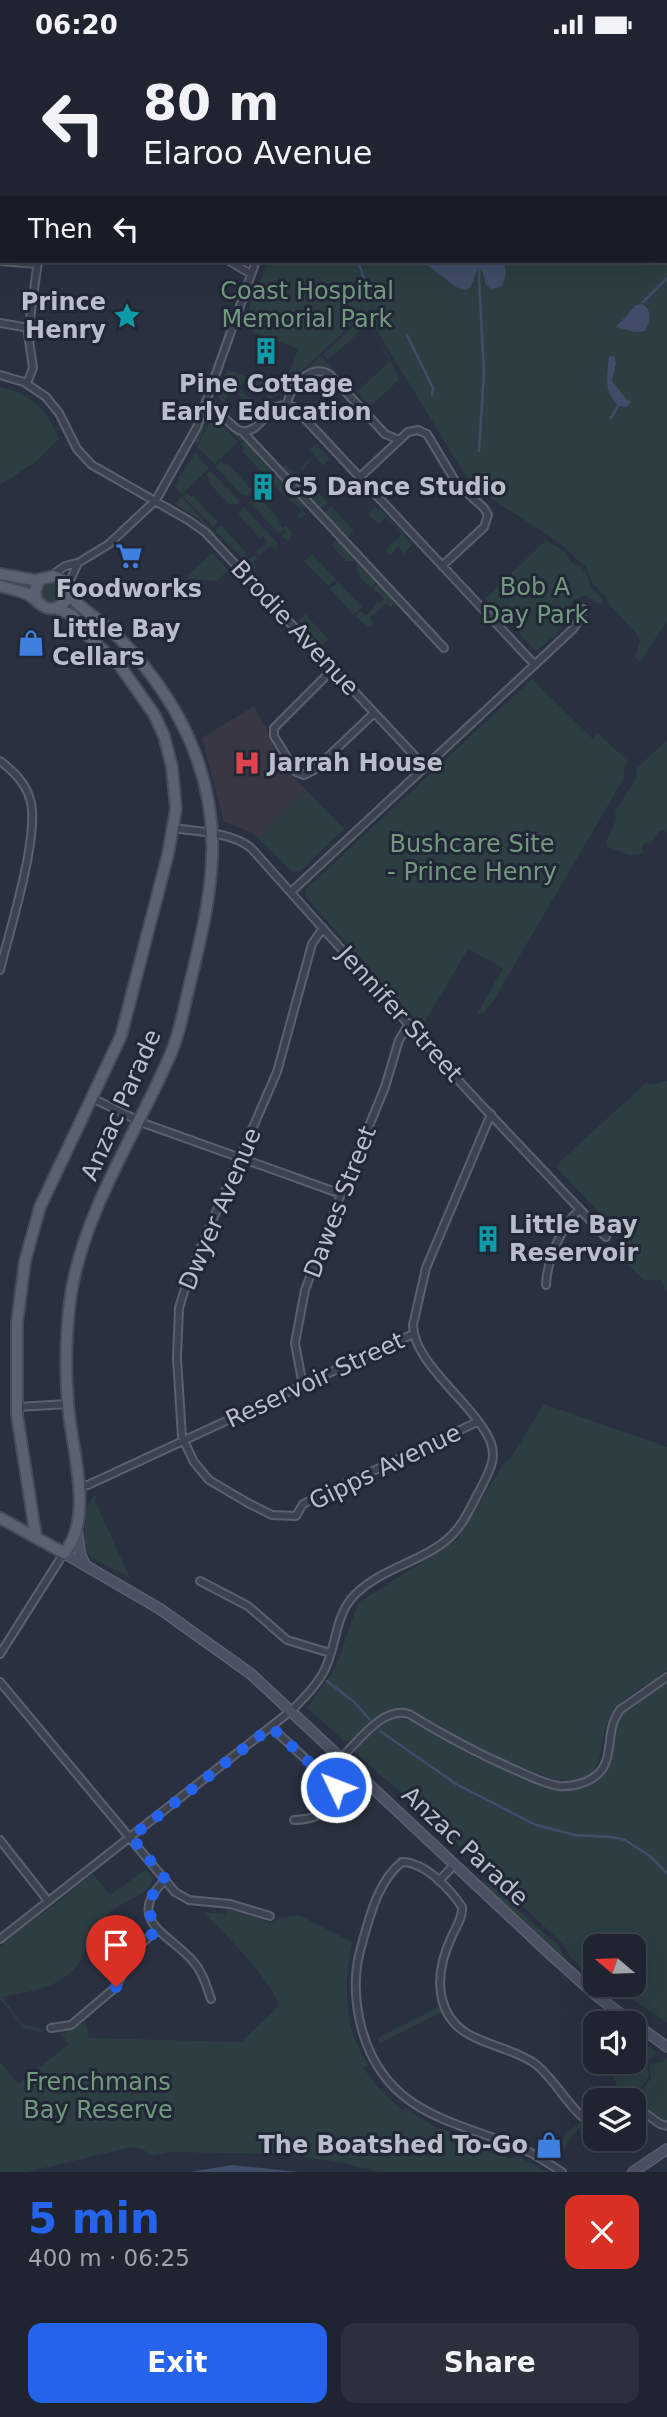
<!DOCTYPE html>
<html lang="en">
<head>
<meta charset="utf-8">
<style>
  :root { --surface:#1f2430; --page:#2c303c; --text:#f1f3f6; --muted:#a1a4ab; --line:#3c414c; --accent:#2563eb }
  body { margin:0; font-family:"DejaVu Sans",sans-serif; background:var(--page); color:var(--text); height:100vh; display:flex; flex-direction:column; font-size:26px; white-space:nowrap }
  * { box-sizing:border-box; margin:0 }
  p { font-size:23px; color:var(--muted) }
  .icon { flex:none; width:38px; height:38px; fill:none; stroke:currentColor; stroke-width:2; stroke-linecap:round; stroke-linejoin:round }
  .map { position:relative; height:2123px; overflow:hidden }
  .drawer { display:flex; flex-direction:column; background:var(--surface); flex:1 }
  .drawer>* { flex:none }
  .hud { position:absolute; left:0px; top:0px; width:668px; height:214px; box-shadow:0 7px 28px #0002,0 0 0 2px var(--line); background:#1f2430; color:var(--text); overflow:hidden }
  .needle { width:46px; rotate:289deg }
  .tools { position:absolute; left:583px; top:1885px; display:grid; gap:14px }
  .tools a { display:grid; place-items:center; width:63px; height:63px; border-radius:14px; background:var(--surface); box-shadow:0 7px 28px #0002,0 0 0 2px var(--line); font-size:35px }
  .pin { position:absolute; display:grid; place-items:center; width:60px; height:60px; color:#fff; margin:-72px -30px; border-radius:50% 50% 50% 0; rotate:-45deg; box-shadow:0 0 7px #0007 }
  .pin .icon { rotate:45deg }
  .me { position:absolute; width:77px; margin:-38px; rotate:313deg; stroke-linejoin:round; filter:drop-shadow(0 0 5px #0008) }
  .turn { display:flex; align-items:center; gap:24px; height:147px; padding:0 28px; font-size:32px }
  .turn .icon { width:91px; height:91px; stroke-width:2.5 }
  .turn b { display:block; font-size:49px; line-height:60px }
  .then { display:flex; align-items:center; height:66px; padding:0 28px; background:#0003; gap:14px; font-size:26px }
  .round { display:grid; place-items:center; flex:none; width:74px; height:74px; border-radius:14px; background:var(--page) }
  .summary { display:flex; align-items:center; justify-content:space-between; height:119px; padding:0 28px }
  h1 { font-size:42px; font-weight:700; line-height:52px; color:var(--accent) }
  .button { display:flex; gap:14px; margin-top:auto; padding:14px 28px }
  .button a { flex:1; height:80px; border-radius:14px; background:var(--accent); color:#fff; font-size:28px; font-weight:700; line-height:80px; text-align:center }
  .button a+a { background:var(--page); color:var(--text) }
  .status { display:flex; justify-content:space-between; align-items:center; height:49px; padding:0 35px; background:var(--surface); direction:ltr }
  .status svg { height:19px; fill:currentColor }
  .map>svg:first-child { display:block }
</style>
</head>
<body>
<div class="status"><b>06:20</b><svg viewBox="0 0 49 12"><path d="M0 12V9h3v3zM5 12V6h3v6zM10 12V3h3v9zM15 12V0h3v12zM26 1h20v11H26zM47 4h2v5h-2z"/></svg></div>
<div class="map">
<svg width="667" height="2123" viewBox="0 0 667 2123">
  <rect width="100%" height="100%" fill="#293040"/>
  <path fill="#3a3745" d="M254,657L291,726L307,742L259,790L251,783L224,773L202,689Z"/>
  <path fill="#2c3e42" d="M0,0H176L2,2L0,145Z
    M286,0H667V572L640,613L635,608L640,592L636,584L608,554L605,547L593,535L586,517C575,510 569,502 558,493L471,436L368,267L363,265L296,327L289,325L298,300L242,279L267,212H667V2Z
    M363,268L366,270L421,363L394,319L399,331L370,357L357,343L390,312L368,275L328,311L323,306Z
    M321,307L337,324L334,326L319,318L306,324L305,322Z
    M227,320L283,341L275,348L264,337L259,342L247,330L239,338L257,357L269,346L263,338L274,349L250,371L241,372L235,367L248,356L235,341L222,353L218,348Z
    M0,338C33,345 46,360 59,390L34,414L0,436Z
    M212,366C225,369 233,383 245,389L240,392L218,369L211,367L208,369L198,395L194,393L204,371Z
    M211,369L217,371L238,393L215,415L197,398Z
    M245,391L272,418L270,424H263L243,403L244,399L240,395Z
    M316,395L330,410L323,417L314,407L302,421L300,419L295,424L300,430L296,433L282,418L285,416L295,424L314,406L310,401Z
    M195,404L209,419L182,446L174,437Z
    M221,412L226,417L228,415L252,441L247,447L241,445L216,418Z
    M210,422L239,451L238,455L230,456L208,433L210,430L206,425Z
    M278,426L292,439L285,448L273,435L274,428Z
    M305,429L328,454L321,460L297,435Z
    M187,443L191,448L193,447L218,473L213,478L183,447Z
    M294,443L306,455L302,460L311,471L306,465L301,470L297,467L302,461L287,450Z
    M255,444L280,471L278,473L283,479L286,477L293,485L288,492L282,488L286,482L284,480L278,484L249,453Z
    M182,448L217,486L215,487L199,470L174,455Z
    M243,457L278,494L276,501L270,497L253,513L256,518L254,521L215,482L221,476L246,503L244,505L249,510L254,506L257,508L259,507L255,503L268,493L263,487L260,489L238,466Z
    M331,457L354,482L347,488L324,464Z
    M375,458L378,462L380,460L413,495L404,505L398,497L390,506L385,501L402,485L385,468L379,476L368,465Z
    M338,489L356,509L355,512H346L331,496Z
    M546,491L567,504L570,513L581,518L587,525L590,537L602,549L603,554L598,555L586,546C564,552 573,561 564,576C559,585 547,592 539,600L535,601L485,550Z
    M212,504L228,521L217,532L190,530L187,527Z
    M312,505L336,530L328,537L304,512Z
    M358,515H362L378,532L371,539L360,528L356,518Z
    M338,533L362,558L354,566L330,540Z
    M379,533L394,550L395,555L391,558L386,554L370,569L374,576L368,578L355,567L363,560L361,562L366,567L378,553L380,554L384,550L373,539Z
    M41 543a10 10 0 1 1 20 0a10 10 0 1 1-20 0Z
    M305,565L328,590L322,596L298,571Z
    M532,630L593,690L597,684L629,713L624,720V729L492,954L483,964L477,965L503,919L468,900L424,974L419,975L305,847V841Z
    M667,691V783L660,781L651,795L645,794L642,797L643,804C629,810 620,801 607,798L606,793L616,771L615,762L637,728L636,720Z
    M307,742L344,780L300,822L293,823L259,790Z
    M667,1032V1243L661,1231H644L619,1207C626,1194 626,1186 619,1173L606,1171L555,1117L646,1034L655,1035Z
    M544,1355L667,1398V1622C650,1634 627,1645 614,1661C591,1689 618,1744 550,1729L484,1703L413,1662C376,1648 371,1692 345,1693L307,1659L335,1620L358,1554L457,1491L503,1415L510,1410Z
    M94,1446L96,1447L95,1452L130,1529L92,1509L86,1502L84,1492L86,1460Z
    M667,1632V1974L627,1947H612L600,1936H634V1897H595V1931L572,1910L563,1895L413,1754L355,1704V1701L388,1670L400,1667L476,1709L552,1739L569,1741L586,1737L598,1729L606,1719L613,1681L620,1666Z
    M146,1820L154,1831C143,1850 117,1852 104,1870L144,1883L141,1886L102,1874L98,1875C89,1887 86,1902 78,1915C60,1940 30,1942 3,1948L22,1975L41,1979L43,1983L24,1980L0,1950V1897L93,1825L110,1846Z
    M488,1829L506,1850L558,1896L567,1912L603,1946L481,1837Z
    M227,1859L261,1870L270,1875L279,1869L299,1866L352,1893C344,1933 343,1980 368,2015L363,2019L381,2042L403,2062L406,2059L433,2077L469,2090L467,2096L508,2109L519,2108L548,2123H380L342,2114L281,2105L172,2103L152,2107L142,2100L132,2098L27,2123H0V2013L18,2035L69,1995L61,1986L85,1973L89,1989L241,1993L279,1957C271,1930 224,1884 203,1863L225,1865Z
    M441,1957L444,1962L380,1994L377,1989Z
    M639,1990L657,2003L655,2008L647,2012L649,2028L632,2049L625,2047L613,2050L611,2043L617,2038L610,2013L634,2012Z
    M663,2007L667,2010V2074L633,2051L651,2029L649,2012L652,2015L664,2012Z
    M580,2073L583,2076C569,2088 570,2093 560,2105L556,2102L565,2085Z"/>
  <path fill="#404c68" d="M422,212H502C508,219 506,231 501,238L492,240L486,236L482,220L478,219L471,238L466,241L456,238Z
    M642,255C653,261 650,272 645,282L634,283L616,278L636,256Z
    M614,307L616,314L612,332L627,351L631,352L627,358L619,357C603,344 607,326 609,308Z
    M232,2116L300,2123H190Z"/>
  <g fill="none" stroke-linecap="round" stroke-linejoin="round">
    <path stroke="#404c68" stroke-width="2.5" d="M35,2L37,0
      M130,2L131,0
      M0,27H2
      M0,119L2,118
      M358,212L371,250
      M643,253L667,229
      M407,286L433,339L432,346
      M611,369L618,357
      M479,402L484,323L479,229L480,212
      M327,1632L353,1652L373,1674
      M380,1682L456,1735L536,1776L575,1786L612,1788L625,1791L650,1807L667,1824"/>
    <defs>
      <path id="street" d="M0,212L37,215
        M229,212L251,225
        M0,274L29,279
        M0,326L24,333L46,348L59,364L77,400L92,416L188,471L205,483L425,718
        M27,334L33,319L28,284L38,212
        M205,355C221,361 231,379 241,382C263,386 269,346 294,358L535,616
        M287,355C290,337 312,313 330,326L385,385L399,391
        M242,382L444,599
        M360,428L408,383L418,381L427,385L457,435L484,459L488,466L484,478L442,517
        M52,526L65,517L77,514
        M67,538L78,514L109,495L156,451L197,378L256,212
        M333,620L274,679V687L296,723L304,726L314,721L374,664
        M0,712C13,722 25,733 30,750C41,784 9,883 0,921
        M174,779C198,783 231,783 251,799L469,1043L606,1188
        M291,843L573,580L580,570L583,560
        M323,879L312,895L277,1023L190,1223L179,1259L177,1309L182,1388L194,1413L209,1431L248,1454L272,1466L296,1467L303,1455L477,1373
        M92,1049L143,1074L341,1145
        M546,1236C547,1211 561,1178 579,1161
        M303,1337L295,1294L305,1241L341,1145L385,1038L399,991L409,975
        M17,1358L68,1355
        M80,1437L88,1436L413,1285
        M200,1532L248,1557L287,1591L330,1604
        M0,1605L64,1504
        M0,1633L175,1843L189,1851L230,1855L270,1867
        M271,1678L336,1738L340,1745C330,1763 314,1771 294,1771
        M342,1708C359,1692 383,1657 409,1665C445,1687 480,1706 518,1722C531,1728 545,1735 559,1737C572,1738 589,1734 599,1724C615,1708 604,1680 621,1660L667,1628
        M0,1791L48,1852
        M165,1831C124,1871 169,1885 192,1911C203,1923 206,1936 211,1950
        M439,1832L454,1816
        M0,1890L292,1661C304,1649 318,1635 325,1620C336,1598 335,1570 351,1550C376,1520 422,1514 450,1488C464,1475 472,1455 481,1439C488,1424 497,1411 491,1394C477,1357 413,1315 413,1276L426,1219L491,1065
        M51,1979L71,1976L116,1938L135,1900L156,1882
        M634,2056L660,2075L667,2077
        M562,2123C549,2115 535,2105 521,2099C452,2071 386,2065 362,1981C355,1955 353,1929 360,1902C369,1871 376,1834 402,1813C425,1813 450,1840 462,1858C463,1868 456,1878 452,1887C443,1906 437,1929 442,1950C453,1996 502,1992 534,2014C552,2026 572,2063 585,2069C589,2071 590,2070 595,2069"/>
      <path id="secondary" d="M77,1480L80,1505L85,1515
        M64,1504L160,1560L251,1625L549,1904L598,1948L633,1974
        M634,1974L667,1998
        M633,2123L667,2100"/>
      <path id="primary" d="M0,525L39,532
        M0,537C9,540 19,541 27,545C37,550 43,562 55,559C74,554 69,532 54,527L40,530L35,542L37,552
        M0,1469L64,1504C95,1468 71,1399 68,1355C65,1319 66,1281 71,1245C84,1163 135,1086 168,1011C180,986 184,957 191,930C214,836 228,764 181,673C165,642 140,609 115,585C100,570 79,560 67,543
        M36,1488L17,1366V1274L25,1212L40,1158L121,987L168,805L176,760L172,718L164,687L154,665L120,617L85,584L72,566L56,559"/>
    </defs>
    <use href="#street" stroke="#5a606d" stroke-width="10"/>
    <use href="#secondary" stroke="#5a606d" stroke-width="12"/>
    <use href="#primary" stroke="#464b59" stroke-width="14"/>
    <use href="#street" stroke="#3d4250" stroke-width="6"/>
    <use href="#secondary" stroke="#4b5163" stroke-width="9"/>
    <use href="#primary" stroke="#5b6170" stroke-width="10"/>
  </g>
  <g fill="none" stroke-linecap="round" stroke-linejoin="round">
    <path stroke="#2563eb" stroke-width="12" stroke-dasharray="0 21.6" d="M116,1938L135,1900L156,1882C146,1859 147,1848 165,1830L131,1788L271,1678L336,1738"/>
  </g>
  <defs>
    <symbol id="sight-bare" viewBox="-9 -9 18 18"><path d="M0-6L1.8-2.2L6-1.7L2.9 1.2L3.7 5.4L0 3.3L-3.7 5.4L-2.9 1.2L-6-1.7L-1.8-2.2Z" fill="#0f9aa8" stroke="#212735" stroke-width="2.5" paint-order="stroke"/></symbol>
    <symbol id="building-bare" viewBox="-9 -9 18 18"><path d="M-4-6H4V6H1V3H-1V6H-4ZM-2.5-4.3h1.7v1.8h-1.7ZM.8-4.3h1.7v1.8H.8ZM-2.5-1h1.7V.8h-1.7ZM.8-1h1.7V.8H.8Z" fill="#0f9aa8" stroke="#212735" stroke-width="2.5" paint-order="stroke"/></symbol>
    <symbol id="supermarket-bare" viewBox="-9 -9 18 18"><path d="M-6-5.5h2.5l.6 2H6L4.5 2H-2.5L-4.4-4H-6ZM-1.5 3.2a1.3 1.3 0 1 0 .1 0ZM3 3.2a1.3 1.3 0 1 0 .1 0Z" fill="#3f7fe0" stroke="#212735" stroke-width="2.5" paint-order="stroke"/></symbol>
    <symbol id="shop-bare" viewBox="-9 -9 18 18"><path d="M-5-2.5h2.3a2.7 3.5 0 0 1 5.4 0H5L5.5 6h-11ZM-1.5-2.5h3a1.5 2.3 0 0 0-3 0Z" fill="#3f7fe0" stroke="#212735" stroke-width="2.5" paint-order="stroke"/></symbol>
    <symbol id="hospital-bare" viewBox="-9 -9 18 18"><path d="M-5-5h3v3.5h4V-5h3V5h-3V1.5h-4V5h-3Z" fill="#e0444e" stroke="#212735" stroke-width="2.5" paint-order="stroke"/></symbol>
  </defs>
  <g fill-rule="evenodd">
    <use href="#sight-bare" x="108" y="248" width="38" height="38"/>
    <use href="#building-bare" x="247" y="283" width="38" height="38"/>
    <use href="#building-bare" x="244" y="419" width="38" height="38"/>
    <use href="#supermarket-bare" x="110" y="488" width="38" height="38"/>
    <use href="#shop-bare" x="12" y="575" width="38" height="38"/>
    <use href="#hospital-bare" x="228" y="695" width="38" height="38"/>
    <use href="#building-bare" x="469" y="1171" width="38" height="38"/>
    <use href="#shop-bare" x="530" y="2077" width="38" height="38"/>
  </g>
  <g text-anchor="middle" stroke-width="6" stroke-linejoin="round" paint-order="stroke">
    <g font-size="24" fill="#729980" stroke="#212735">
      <text x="307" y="250">Coast Hospital<tspan x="307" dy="28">Memorial Park</tspan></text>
      <text x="535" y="546">Bob A<tspan x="535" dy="28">Day Park</tspan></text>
      <text x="472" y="803">Bushcare Site<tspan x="472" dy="28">- Prince Henry</tspan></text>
      <text x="98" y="2041">Frenchmans<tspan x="98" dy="28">Bay Reserve</tspan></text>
    </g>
    <g font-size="24" font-weight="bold" fill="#b9beca" stroke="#212735" text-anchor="start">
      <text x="106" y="261" text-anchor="end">Prince<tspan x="106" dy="28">Henry</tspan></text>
      <text x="266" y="343" text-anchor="middle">Pine Cottage<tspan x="266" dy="28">Early Education</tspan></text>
      <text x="284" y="446">C5 Dance Studio</text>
      <text x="129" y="548" text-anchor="middle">Foodworks</text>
      <text x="52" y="588">Little Bay<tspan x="52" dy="28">Cellars</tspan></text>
      <text x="268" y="722">Jarrah House</text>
      <text x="509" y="1184">Little Bay<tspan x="509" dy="28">Reservoir</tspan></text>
      <text x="528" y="2104" text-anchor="end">The Boatshed To-Go</text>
    </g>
    <g font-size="24" fill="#b9beca" stroke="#212735">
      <text transform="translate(295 579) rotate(47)" y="8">Brodie Avenue</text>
      <text transform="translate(400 965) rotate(48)" y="8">Jennifer Street</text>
      <text transform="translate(121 1056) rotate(-66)" y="8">Anzac Parade</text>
      <text transform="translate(340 1153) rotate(-69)" y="8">Dawes Street</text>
      <text transform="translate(220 1160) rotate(-67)" y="8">Dwyer Avenue</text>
      <text transform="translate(315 1331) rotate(-25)" y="8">Reservoir Street</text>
      <text transform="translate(385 1418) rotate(-26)" y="8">Gipps Avenue</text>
      <text transform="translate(465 1797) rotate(43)" y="8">Anzac Parade</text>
    </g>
  </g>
</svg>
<div class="tools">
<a><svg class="needle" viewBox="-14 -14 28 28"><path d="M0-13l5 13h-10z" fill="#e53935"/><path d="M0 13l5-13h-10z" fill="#a1a4ab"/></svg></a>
<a><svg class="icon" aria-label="sound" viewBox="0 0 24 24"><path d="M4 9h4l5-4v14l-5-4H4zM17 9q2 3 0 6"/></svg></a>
<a><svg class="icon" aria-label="layers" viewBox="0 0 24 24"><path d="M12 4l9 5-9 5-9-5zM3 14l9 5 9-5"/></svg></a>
</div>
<div class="pin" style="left:116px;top:1938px;background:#d93025"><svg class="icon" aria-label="arrive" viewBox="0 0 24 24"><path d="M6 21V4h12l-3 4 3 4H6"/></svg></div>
<svg class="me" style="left:336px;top:1738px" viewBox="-20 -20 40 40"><circle r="17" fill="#2563eb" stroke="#fff" stroke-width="3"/><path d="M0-11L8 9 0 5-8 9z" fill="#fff"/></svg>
<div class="hud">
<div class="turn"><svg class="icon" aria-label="left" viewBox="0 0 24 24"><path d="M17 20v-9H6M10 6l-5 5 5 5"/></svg><div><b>80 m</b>Elaroo Avenue</div></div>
<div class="then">Then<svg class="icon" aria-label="left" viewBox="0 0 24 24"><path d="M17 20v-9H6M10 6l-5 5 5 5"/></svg></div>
</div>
</div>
<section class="drawer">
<div class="summary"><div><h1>5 min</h1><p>400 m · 06:25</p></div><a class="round" style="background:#d93025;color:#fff"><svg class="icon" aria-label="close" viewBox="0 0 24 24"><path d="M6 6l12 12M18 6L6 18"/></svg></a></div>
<div class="button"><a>Exit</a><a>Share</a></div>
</section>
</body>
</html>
